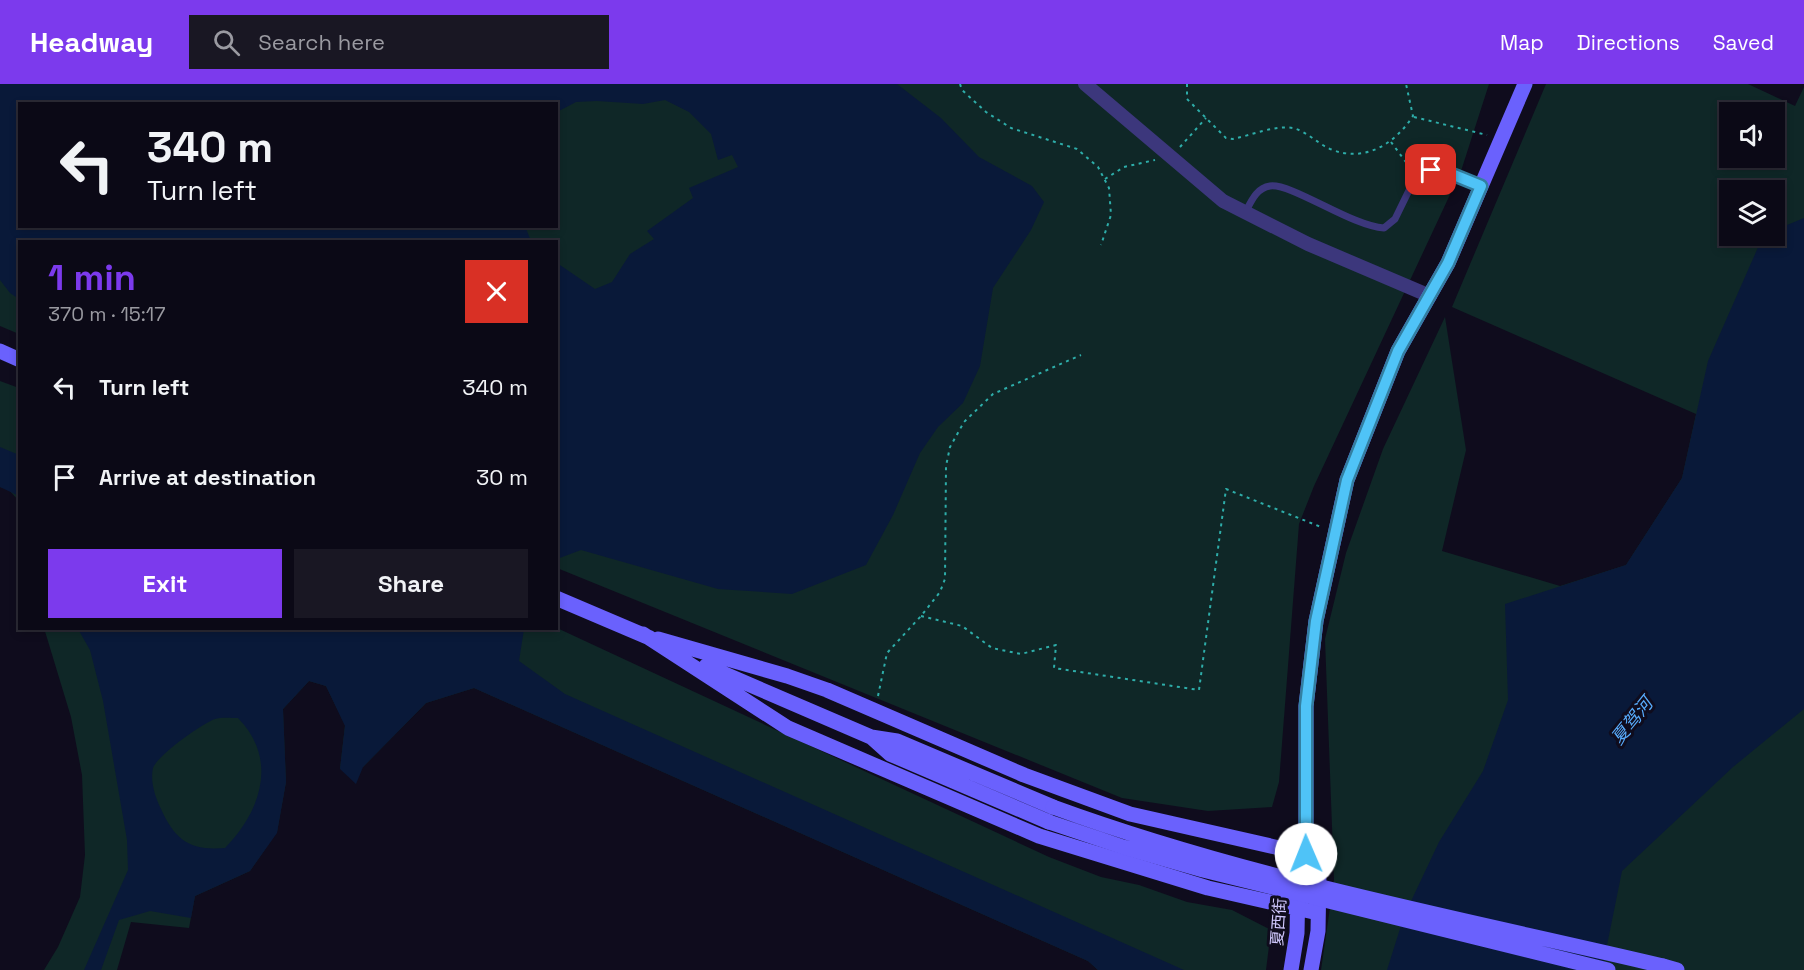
<!DOCTYPE html>
<html lang="en">
<head>
<meta charset="utf-8">
<style>
  :root { --surface:#0b0916; --page:#191723; --text:#f1f3f6; --muted:#9a9aa1; --line:#2b2a35; --accent:#7c3aed }
  body { margin:0; font-family:"Space Grotesk","Noto Sans SC",sans-serif; background:var(--page); color:var(--text); height:100vh; display:flex; flex-direction:column; font-size:22px; white-space:nowrap }
  * { box-sizing:border-box; margin:0 }
  p { font-size:20px; color:var(--muted) }
  .icon { flex:none; width:33px; height:33px; fill:none; stroke:currentColor; stroke-width:2; stroke-linecap:round; stroke-linejoin:round }
  .map { position:relative; flex:1; overflow:hidden }
  .details { position:absolute; left:18px; top:156px; width:540px; height:390px; display:flex; flex-direction:column; background:var(--surface); border-radius:0px; box-shadow:0 3px 9px #0003,0 0 0 2px var(--line) }
  .details>* { flex:none }
  .top-card { position:absolute; left:18px; top:18px; width:540px; height:126px; border-radius:0px; box-shadow:0 3px 9px #0003,0 0 0 2px var(--line); background:#0b0916; color:var(--text); overflow:hidden }
  .controls { position:absolute; left:1719px; top:18px; display:grid; gap:12px }
  .controls a { display:grid; place-items:center; width:66px; height:66px; border-radius:0px; background:var(--surface); box-shadow:0 3px 9px #0003,0 0 0 2px var(--line); font-size:30px }
  .pin { position:absolute; display:grid; place-items:center; width:51px; height:51px; color:#fff; margin:-26px; border-radius:12px; box-shadow:0 3px 9px #0006 }
  .me { position:absolute; width:66px; margin:-33px; rotate:359deg; stroke-linejoin:round; filter:drop-shadow(0 0 4px #0008) }
  .turn { display:flex; align-items:center; gap:21px; height:126px; padding:0 30px; font-size:27px }
  .turn .icon { width:78px; height:78px; stroke-width:2.5 }
  .turn b { display:block; font-size:42px; line-height:51px }
  .round { display:grid; place-items:center; flex:none; width:63px; height:63px; border-radius:0px; background:var(--page) }
  .summary { display:flex; align-items:center; justify-content:space-between; height:102px; padding:0 30px }
  h1 { font-size:36px; font-weight:700; line-height:45px; color:var(--accent) }
  .primary-button { display:flex; gap:12px; margin-top:auto; padding:12px 30px }
  .primary-button a { flex:1; height:69px; border-radius:0px; background:var(--accent); color:#fff; font-size:24px; font-weight:700; line-height:69px; text-align:center }
  .primary-button a+a { background:var(--page); color:var(--text) }
  ul { padding:0; list-style:none }
  li { display:flex; align-items:center; gap:18px; height:90px; padding:0 30px }
  li div { flex:1 }
  li b { display:block; font-size:22px }
  li em { font-style:normal }
  header { display:flex; align-items:center; gap:36px; box-sizing:border-box; height:84px; padding:0 30px; background:var(--accent); color:#fff }
  header strong { font-size:28px }
  nav { display:flex; gap:33px; margin-inline-start:auto; font-size:21px }
  .search { width:420px; height:54px; background:var(--page); display:flex; align-items:center; gap:15px; box-sizing:border-box; padding:0 21px; border-radius:0px; color:var(--muted); font-size:22px }
  .map>svg:first-child { display:block }
</style>
</head>
<body>
<header>
<strong>Headway</strong>
<div class="search"><svg class="icon" aria-label="search" viewBox="0 0 24 24"><circle cx="10" cy="10" r="6"/><path d="M15 15l6 6"/></svg>Search here</div>
<nav><a>Map</a><a>Directions</a><a>Saved</a></nav>
</header>
<div class="map">
<svg width="1804" height="886" viewBox="0 0 1804 886">
  <rect width="100%" height="100%" fill="#0f0c1d"/>
  <path fill="#0f2727" fill-rule="evenodd" d="M0,0H1489L1461,87L1314,402L1299,440L1279,698L1272,723L1208,727L1122,714L557,484L556,158H20L19,250L0,242ZM20,20H556V142H20Z
    M1546,0H1748L1795,22L1804,3V886H1321L1334,796L1325,555L1346,469L1383,365L1445,233L1466,366L1442,467L1560,502L1626,481L1682,394L1696,330L1452,223ZM1730,28H1774V74H1730ZM1730,106H1774V152H1730Z
    M0,297L19,304V417L9,406L0,403Z
    M44,544H557L1049,773L1101,793L1139,801L1187,818L1232,826L1271,846L1266,886H1098L1088,877L474,604L426,619L363,683L340,685L345,641L326,602L309,597L283,625L286,698L277,748L250,787L195,812L189,844L131,838L117,886H44L58,863L80,813L85,771L82,691L71,633Z"/>
  <path fill="#091939" fill-rule="evenodd" d="M0,0H897L941,34L979,73L1032,102L1044,118L1031,146L993,204L980,282L963,319L938,343L920,369L893,431L866,481L792,510L718,505L581,466L557,475V179L595,205L612,198L630,170L654,155L647,147L693,114L689,104L738,83L732,71L718,76L711,50L689,28L665,16L643,20L597,17L576,18L557,28L556,20H20V142H525L531,157L20,158L19,215L10,209L0,196Z
    M1804,134V625L1733,683L1622,787L1602,886H1387L1404,832L1439,758L1483,687L1508,616L1505,520L1626,481L1682,394L1708,277L1763,152H1774L1775,146Z
    M0,363L19,371V412L0,403Z
    M78,545H524L519,577L565,610L1184,886H1098L1088,877L474,604L426,619L363,683L356,700L340,685L345,642L326,602L309,597L283,625L286,698L277,749L250,787L195,812L191,834L150,827L119,836L101,886H84L128,786L127,756L103,617L90,566ZM238,634C278,675 262,726 225,764C190,767 175,756 161,725C155,713 150,697 153,684C157,672 201,640 215,635C221,633 231,634 238,634Z"/>
  <g fill="none" stroke-linecap="round" stroke-linejoin="round">
    <path stroke="#2eada9" stroke-width="2" stroke-dasharray="3 4.5" stroke-linecap="butt" d="M960,0L962,6L986,28L1011,44L1077,65L1098,83L1109,104L1111,131L1101,161
      M1187,0V15L1226,54L1233,55C1252,51 1274,41 1293,44C1306,47 1317,59 1330,65C1364,79 1394,61 1413,32L1406,0
      M1414,33L1487,51
      M1391,58L1411,85
      M1180,63L1206,34
      M1105,95L1124,83L1155,76
      M921,532L962,542L992,564L1021,570L1056,561L1054,584L1199,606L1226,405L1321,443
      M878,612L887,569L921,532L940,508L945,495L946,382L950,363L964,338L993,310L1081,271"/>
    <path stroke="#3c377c" stroke-width="7" d="M1245,129C1251,118 1256,104 1270,102C1292,99 1351,142 1384,144L1395,135L1416,92C1441,82 1457,92 1481,102"/>
    <path stroke="#3c377c" stroke-width="14" d="M1085,0L1223,117L1308,160L1430,212"/>
    <path stroke="#6a61fd" stroke-width="15" d="M0,267L20,276
      M556,514L650,554
      M643,550L788,644L1039,752L1208,804L1318,829
      M658,555L787,592L827,606L1024,691L1130,730L1306,770
      M706,582L871,653L897,657L1053,723
      M871,653L890,670L1049,738
      M1306,770L1319,791L1318,847L1311,886
      M1663,882L1677,886
      M1291,886L1297,849L1298,799L1306,770V622L1316,537L1347,396L1398,267L1448,179L1525,0"/>
    <path stroke="#6a61fd" stroke-width="15" d="M1053,723C1250,795 1459,834 1663,882
      M1049,738L1123,763L1203,786L1608,886"/>
  </g>
  <g fill="none" stroke-linecap="round" stroke-linejoin="round">
    <defs>
      <path id="route" d="M1306,770V622L1316,537L1347,396L1398,267L1448,179L1481,102L1449,89L1431,86"/>
    </defs>
    <use href="#route" stroke="#337fa1" stroke-width="15"/>
    <use href="#route" stroke="#4fc3f7" stroke-width="10"/>
  </g>
  <g text-anchor="middle" stroke-width="6" stroke-linejoin="round" paint-order="stroke">
    <g font-size="16" fill="#d1c9fe" stroke="#0f0c1d">
      <text transform="translate(1278 838) rotate(-86)" y="6">夏西街</text>
    </g>
    <g font-size="18" font-style="italic" fill="#58acfd" stroke="#0f0c1d">
      <text transform="translate(1632 637) rotate(-51)" y="6">夏驾河</text>
    </g>
  </g>
</svg>
<div class="controls">
<a><svg class="icon" aria-label="sound" viewBox="0 0 24 24"><path d="M4 9h4l5-4v14l-5-4H4zM17 9q2 3 0 6"/></svg></a>
<a><svg class="icon" aria-label="layers" viewBox="0 0 24 24"><path d="M12 4l9 5-9 5-9-5zM3 14l9 5 9-5"/></svg></a>
</div>
<div class="pin" style="left:1431px;top:86px;background:#d93025"><svg class="icon" aria-label="arrive" viewBox="0 0 24 24"><path d="M6 21V4h12l-3 4 3 4H6"/></svg></div>
<svg class="me" style="left:1306px;top:770px" viewBox="-20 -20 40 40"><circle r="19" fill="#fff"/><path d="M0-13L10 11 0 6-10 11z" fill="#4fc3f7"/></svg>
<div class="top-card">
<div class="turn"><svg class="icon" aria-label="left" viewBox="0 0 24 24"><path d="M17 20v-9H6M10 6l-5 5 5 5"/></svg><div><b>340 m</b>Turn left</div></div>
</div>
<section class="details">
<div class="summary"><div><h1>1 min</h1><p>370 m · 15:17</p></div><a class="round" style="background:#d93025;color:#fff"><svg class="icon" aria-label="close" viewBox="0 0 24 24"><path d="M6 6l12 12M18 6L6 18"/></svg></a></div>
<ul>
<li><svg class="icon" aria-label="left" viewBox="0 0 24 24"><path d="M17 20v-9H6M10 6l-5 5 5 5"/></svg><div><b>Turn left</b></div><em>340 m</em></li>
<li><svg class="icon" aria-label="arrive" viewBox="0 0 24 24"><path d="M6 21V4h12l-3 4 3 4H6"/></svg><div><b>Arrive at destination</b></div><em>30 m</em></li>
</ul>
<div class="primary-button"><a>Exit</a><a>Share</a></div>
</section>
</div>
</body>
</html>
